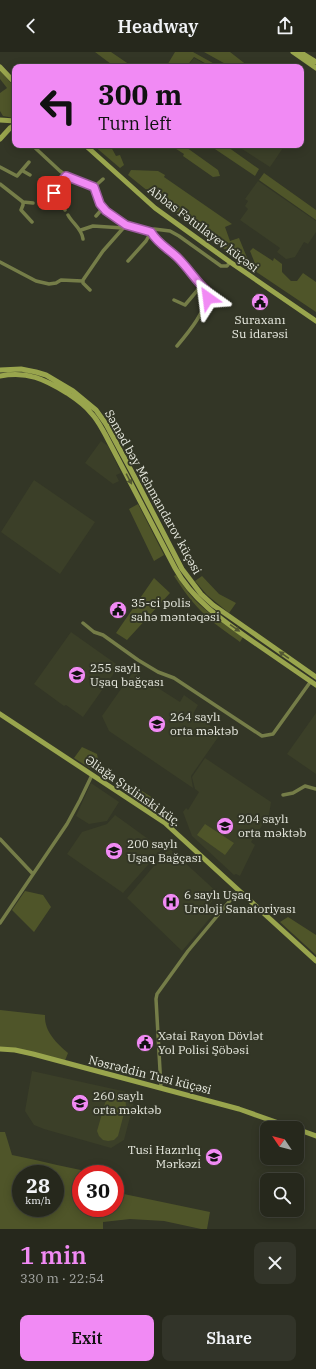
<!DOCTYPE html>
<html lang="en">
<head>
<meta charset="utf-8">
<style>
  :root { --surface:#26281c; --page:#323429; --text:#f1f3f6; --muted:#a4a6a3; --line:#42443b; --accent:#f18af4 }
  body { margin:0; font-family:"IBM Plex Serif",serif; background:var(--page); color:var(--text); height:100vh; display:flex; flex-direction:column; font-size:15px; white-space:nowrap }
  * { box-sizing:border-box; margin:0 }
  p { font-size:13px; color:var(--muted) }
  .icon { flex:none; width:22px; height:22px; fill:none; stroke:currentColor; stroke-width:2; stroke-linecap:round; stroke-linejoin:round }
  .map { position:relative; height:1177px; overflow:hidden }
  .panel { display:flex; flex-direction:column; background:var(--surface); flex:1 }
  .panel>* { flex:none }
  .hud { position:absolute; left:12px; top:12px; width:292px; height:84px; border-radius:8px; box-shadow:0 2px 10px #0003,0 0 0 1px var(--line); background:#f18af4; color:#111; overflow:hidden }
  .needle { width:26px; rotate:305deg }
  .buttons { position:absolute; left:260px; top:1069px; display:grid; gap:8px }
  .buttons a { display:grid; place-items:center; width:44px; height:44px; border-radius:8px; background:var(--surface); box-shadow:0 2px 10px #0003,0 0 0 1px var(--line); font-size:20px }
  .speed { position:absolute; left:12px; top:1113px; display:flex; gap:8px; font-size:20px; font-weight:700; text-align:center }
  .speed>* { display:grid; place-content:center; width:52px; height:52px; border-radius:50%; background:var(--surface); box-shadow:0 2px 10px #0003,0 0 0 1px var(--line); line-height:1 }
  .speed small { font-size:10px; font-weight:400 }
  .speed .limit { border:6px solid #d22; background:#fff; color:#111 }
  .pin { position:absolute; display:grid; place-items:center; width:34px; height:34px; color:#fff; margin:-17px; border-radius:8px; box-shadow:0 2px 6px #0006 }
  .me { position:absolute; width:44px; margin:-22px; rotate:329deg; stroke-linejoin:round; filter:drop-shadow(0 0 3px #0008) }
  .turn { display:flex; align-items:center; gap:14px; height:84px; padding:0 20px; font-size:18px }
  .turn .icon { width:52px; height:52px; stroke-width:2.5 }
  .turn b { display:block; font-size:28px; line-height:34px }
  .round { display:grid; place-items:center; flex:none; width:42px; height:42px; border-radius:8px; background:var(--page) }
  .overview { display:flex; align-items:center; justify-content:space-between; height:68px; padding:0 20px }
  h1 { font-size:24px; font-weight:600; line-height:30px; color:var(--accent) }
  .cta { display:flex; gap:8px; margin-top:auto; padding:8px 20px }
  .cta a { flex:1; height:46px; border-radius:8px; background:var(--accent); color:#111; font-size:16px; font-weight:600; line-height:46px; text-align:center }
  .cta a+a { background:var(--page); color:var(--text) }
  header { display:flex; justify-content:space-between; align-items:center; height:52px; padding:0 20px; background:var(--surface); font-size:18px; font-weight:600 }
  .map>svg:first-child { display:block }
</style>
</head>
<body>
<header><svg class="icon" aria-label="back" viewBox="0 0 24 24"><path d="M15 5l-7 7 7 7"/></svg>Headway<svg class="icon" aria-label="share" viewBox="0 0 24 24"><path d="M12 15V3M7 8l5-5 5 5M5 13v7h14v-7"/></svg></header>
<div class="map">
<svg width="316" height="1177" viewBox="0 0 316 1177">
  <rect width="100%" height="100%" fill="#333626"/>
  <path fill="#3b3f28" d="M194,6L210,15H187Z
    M236,93H285L270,115Z
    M258,129L316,169V180L308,192L304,190L295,205L286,207L277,200L280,196L240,168L248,157L245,154L248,149L245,147Z
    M101,389L108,394L121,421L116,423L119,429L113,432L85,411Z
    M34,428L95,470L60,522L1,480Z
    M71,580L119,614L83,665L66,653L64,654L34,632Z
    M133,620L180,650L184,643L198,653L193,662L221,681L191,724L193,736L109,679L102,664Z
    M316,661V722L287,702Z
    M205,706L271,750L269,763L251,790L255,793L240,824L236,822L234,823L192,784L183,760L186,756L188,758L199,740L195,737L192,725Z
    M91,731L119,750L107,769L89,772L76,764Z
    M115,763L162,797L123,841L67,802L82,780L107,772Z
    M169,796L219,842L209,853L216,859L182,899L127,846Z
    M32,1019L136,1042L124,1088L111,1096L44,1077L34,1073L25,1059Z"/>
  <path fill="#4f5529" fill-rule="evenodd" d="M95,0H111L133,15H109L111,12Z
    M175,0H193L220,15H212L194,5L186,15H166Z
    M204,0H230L248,14L247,15H231Z
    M0,18L15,36L14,66L3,64L0,59V41L7,36L0,27Z
    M93,93H110L116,104L120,103L124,113L120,116Z
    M170,93H183L218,118L220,124L213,125L183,104L184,102Z
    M209,93H225L259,117L255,124Z
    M131,118L158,119L165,123L164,125L232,172L225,175L230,189L239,186L250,213L249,214C207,186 167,155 128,123Z
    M264,121L316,158V168L259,128Z
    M253,196L273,209L274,206L282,212V220L291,229H297L303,221L316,230V260L255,219L256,214L250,199Z
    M138,452L164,503L154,509L129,457Z
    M176,523C183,533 190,544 200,553C213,565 228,575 243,585L240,590C227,580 212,571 201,559C190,548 182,536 174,524Z
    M202,524L219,542L236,551L229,561L207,543L195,529Z
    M154,526L170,541L127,588L116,581Z
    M82,695L97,702L98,707L91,717L74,706Z
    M142,739L156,748L151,755L137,745Z
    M205,772L234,791L225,803L197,783Z
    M25,839L43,843L51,855L34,880L12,858Z
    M288,865L316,883V903L280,870Z
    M0,958L45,963C44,979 56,991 68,1001L64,1011L0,997Z
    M113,1041C122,1041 126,1045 126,1054L118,1084L114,1088L108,1089L103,1088L99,1084L97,1079L106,1048L109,1044Z
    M0,1080H5L12,1103C42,1109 72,1117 102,1122H81V1156H115V1127L123,1131L119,1141L210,1160L207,1177H201L164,1169L130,1167L103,1170V1177H0ZM21,1122H55V1156H21Z"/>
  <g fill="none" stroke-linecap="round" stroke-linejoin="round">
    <path stroke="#757d48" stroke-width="3.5" d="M32,93L60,119L67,124L94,135L100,152L106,159L126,173L151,180L154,177L170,179L179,184L221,214H227L230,210
      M0,115L17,124L29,110
      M23,119L30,123
      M0,132L23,150V153L21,158L32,170
      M94,135L103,127
      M23,150L33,151
      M65,158L59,145L53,139L67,124
      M68,163C73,172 82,177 83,187
      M96,164L103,156
      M81,178L93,174L123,176
      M128,209L146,189L151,180C158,192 169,197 178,206C189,217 196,229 207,239C209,256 188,281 177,294
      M0,210L36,229L49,232L56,231L61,228L82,229
      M90,238L83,231V228L103,199L126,173
      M174,248L185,253L201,234
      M83,571L94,580L103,583L138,608L158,620L174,626L262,684L273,682L311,629
      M283,743L293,741L305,734L316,737
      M0,787L33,822
      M0,871L67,772L80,748L92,723
      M161,1036L156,947L157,942L188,899L238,839"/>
    <path stroke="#99a54d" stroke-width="5" d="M293,0L316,16
      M300,0L316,10
      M0,15L15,31
      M0,68L15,69
      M0,87L10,76L15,73
      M85,93L155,156L230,210L316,269
      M0,318L21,317L36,320L46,323L73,339L96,358L106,372L133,422L182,517L201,542L213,553L316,625
      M0,324C28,319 44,327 67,341C76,347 85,353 91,361C97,367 101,375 105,382L175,516C193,549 225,570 255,591C275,605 296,619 316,633
      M0,662L165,771L316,909
      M0,997L15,998L33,1002L239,1057L293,1076
      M297,1077L316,1084"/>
  </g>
  <defs><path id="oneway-solid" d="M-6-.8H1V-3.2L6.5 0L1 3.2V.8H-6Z"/></defs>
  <g fill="#525732">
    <use href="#oneway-solid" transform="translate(129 427) rotate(62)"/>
    <use href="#oneway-solid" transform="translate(235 576) rotate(35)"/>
    <use href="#oneway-solid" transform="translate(284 603) rotate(-145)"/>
  </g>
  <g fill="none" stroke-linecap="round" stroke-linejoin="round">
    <defs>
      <path id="route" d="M54,141L53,139L54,137L66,124L94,135L100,152L106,159L126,173L151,180C158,192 169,197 178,206C189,217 196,229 207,239L208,246"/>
    </defs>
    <use href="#route" stroke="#9d5a9f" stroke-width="10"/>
    <use href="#route" stroke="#f18af4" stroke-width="7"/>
  </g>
  <defs>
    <symbol id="civic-disc" viewBox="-11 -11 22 22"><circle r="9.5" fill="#f18af4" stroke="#333626"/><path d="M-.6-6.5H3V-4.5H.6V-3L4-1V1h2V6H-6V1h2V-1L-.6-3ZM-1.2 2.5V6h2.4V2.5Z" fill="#111"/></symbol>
    <symbol id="school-disc" viewBox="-11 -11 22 22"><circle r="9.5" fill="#f18af4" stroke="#333626"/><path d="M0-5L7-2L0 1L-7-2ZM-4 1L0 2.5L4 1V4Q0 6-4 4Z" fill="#111"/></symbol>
    <symbol id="hospital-disc" viewBox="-11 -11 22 22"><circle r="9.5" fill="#f18af4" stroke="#333626"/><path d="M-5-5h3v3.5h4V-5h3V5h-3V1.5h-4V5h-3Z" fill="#111"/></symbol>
    <symbol id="university-disc" viewBox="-11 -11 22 22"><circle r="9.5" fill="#f18af4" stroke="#333626"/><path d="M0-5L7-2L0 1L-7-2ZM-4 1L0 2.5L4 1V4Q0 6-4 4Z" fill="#111"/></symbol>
  </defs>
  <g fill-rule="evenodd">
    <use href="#civic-disc" x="250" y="240" width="20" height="20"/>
    <use href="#civic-disc" x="108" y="548" width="20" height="20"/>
    <use href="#school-disc" x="67" y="613" width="20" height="20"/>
    <use href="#school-disc" x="147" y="662" width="20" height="20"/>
    <use href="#school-disc" x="215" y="764" width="20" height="20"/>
    <use href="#school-disc" x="104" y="789" width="20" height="20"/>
    <use href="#hospital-disc" x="161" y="840" width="20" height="20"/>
    <use href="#civic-disc" x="135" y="981" width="20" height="20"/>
    <use href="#school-disc" x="70" y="1041" width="20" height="20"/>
    <use href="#university-disc" x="204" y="1095" width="20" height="20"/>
  </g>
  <g text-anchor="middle" stroke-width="4" stroke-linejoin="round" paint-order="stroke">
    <g font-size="12" fill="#e8eae0" stroke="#333626">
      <text transform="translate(203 177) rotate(37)" y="4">Abbas Fətullayev küçəsi</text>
      <text transform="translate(153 440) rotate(61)" y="4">Səməd bəy Mehmandarov küçəsi</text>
      <text transform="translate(133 739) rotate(35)" y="4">Əliağa Şıxlinski küç.</text>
      <text transform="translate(150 1023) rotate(14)" y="4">Nəsrəddin Tusi küçəsi</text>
    </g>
    <g font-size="12" fill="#e8eae0" stroke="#333626" text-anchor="start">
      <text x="260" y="272" text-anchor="middle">Suraxanı<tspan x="260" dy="14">Su idarəsi</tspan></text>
      <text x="131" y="555">35-ci polis<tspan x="131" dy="14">sahə məntəqəsi</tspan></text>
      <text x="90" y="620">255 saylı<tspan x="90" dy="14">Uşaq bağçası</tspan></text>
      <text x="170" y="669">264 saylı<tspan x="170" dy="14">orta məktəb</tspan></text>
      <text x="238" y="771">204 saylı<tspan x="238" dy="14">orta məktəb</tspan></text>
      <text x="127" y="796">200 saylı<tspan x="127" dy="14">Uşaq Bağçası</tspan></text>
      <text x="184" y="847">6 saylı Uşaq<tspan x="184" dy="14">Uroloji Sanatoriyası</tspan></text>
      <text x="158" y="988">Xətai Rayon Dövlət<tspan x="158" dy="14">Yol Polisi Şöbəsi</tspan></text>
      <text x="93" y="1048">260 saylı<tspan x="93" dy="14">orta məktəb</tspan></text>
      <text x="201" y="1102" text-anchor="end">Tusi Hazırlıq<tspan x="201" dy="14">Mərkəzi</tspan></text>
    </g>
  </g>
</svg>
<div class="buttons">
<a><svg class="needle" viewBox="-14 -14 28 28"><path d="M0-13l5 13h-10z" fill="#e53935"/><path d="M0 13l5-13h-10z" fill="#a4a6a3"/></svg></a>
<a><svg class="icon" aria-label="search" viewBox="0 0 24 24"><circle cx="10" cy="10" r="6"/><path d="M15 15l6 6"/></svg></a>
</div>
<div class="speed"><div>28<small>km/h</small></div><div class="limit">30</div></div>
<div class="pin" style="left:54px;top:141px;background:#d93025"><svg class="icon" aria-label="arrive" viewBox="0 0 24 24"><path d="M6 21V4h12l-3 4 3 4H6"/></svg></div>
<svg class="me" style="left:208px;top:246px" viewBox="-20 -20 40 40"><path d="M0-17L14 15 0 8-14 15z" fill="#f18af4" stroke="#fff" stroke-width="4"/></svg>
<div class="hud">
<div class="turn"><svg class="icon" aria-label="left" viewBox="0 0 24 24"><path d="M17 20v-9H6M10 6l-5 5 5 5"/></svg><div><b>300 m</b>Turn left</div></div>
</div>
</div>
<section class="panel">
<div class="overview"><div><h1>1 min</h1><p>330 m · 22:54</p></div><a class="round"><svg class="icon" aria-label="close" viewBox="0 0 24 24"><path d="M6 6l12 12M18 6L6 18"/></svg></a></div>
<div class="cta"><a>Exit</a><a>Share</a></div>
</section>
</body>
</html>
